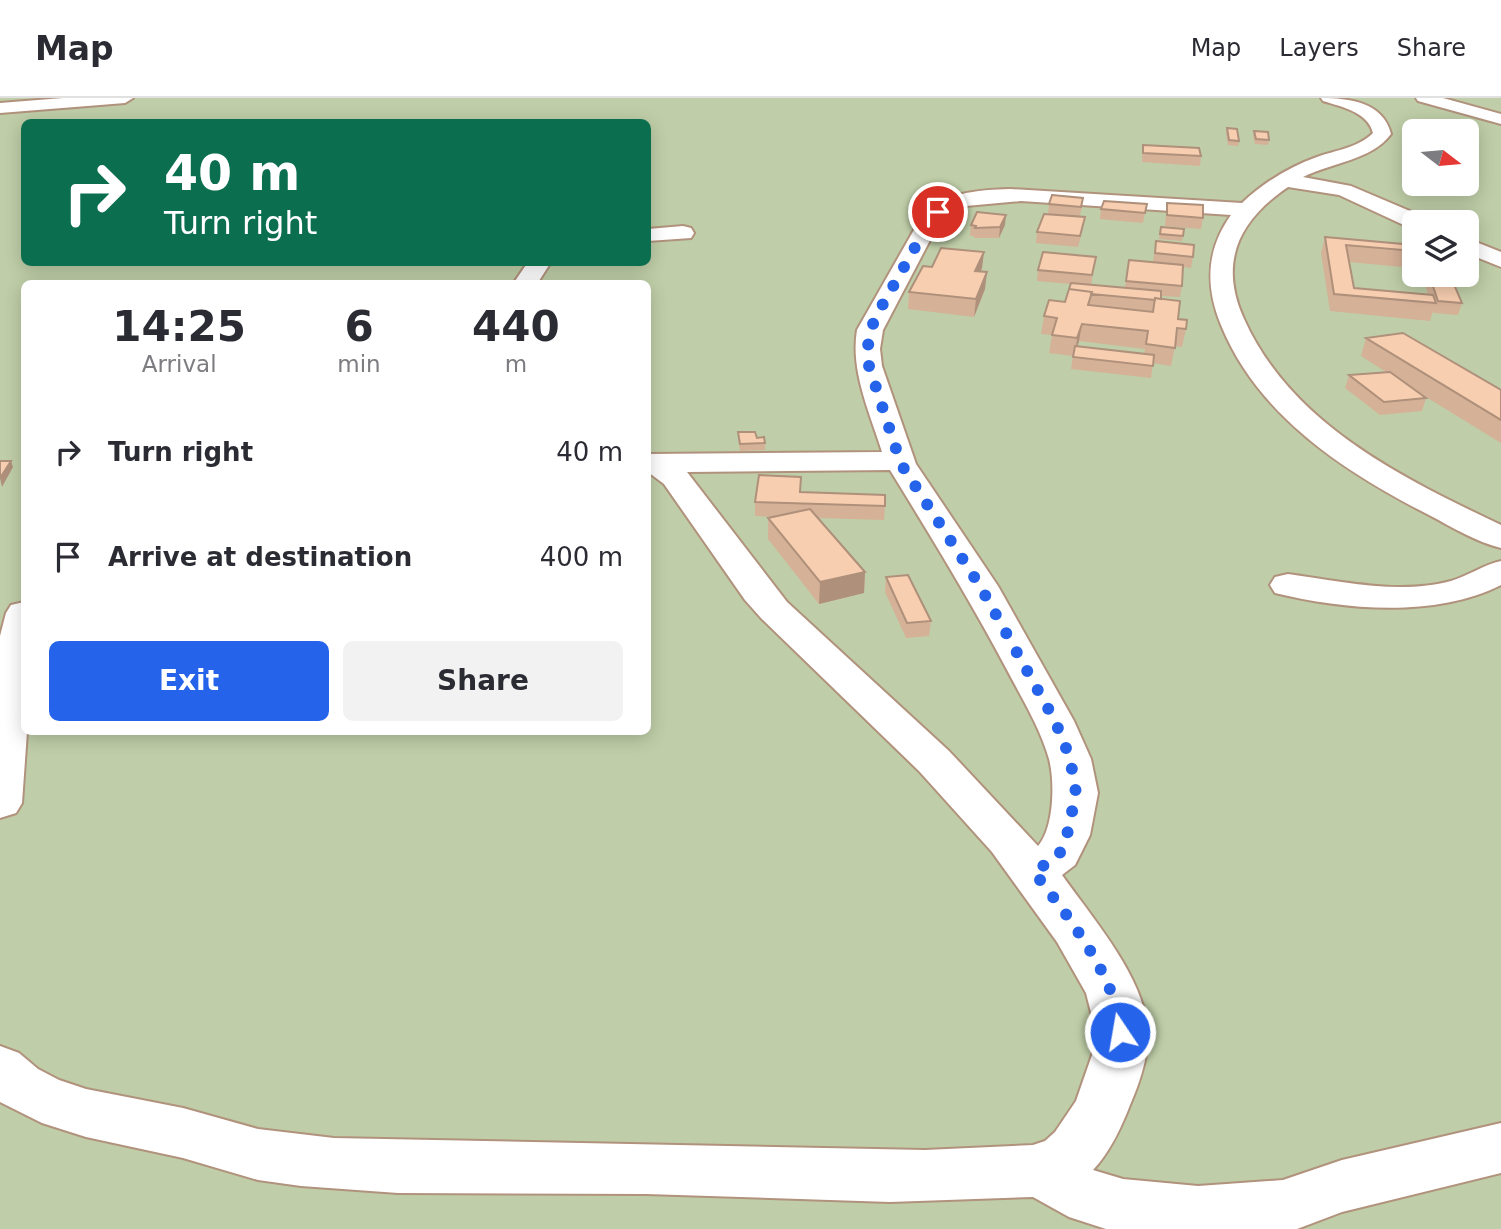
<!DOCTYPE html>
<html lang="en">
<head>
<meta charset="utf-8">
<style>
  :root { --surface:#fff; --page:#f2f2f3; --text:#2b2b33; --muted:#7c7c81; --line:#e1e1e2; --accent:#2563eb }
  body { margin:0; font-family:"DejaVu Sans",sans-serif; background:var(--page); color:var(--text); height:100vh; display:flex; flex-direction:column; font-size:26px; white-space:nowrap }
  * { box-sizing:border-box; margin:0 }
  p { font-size:23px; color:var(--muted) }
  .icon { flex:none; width:38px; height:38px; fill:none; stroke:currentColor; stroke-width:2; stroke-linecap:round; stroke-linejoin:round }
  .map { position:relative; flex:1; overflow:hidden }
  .side { position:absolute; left:21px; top:182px; width:630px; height:455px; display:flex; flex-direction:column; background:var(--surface); border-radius:10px; box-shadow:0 4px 18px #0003 }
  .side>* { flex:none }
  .banner { position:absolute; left:21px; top:21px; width:630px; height:147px; border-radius:10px; box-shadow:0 4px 18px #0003; background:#0b6e4f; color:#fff; overflow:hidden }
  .needle { width:46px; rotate:106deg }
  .buttons { position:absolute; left:1402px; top:21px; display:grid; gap:14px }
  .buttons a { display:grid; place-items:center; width:77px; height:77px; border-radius:10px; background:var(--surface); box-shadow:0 4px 18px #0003; font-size:35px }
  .pin { position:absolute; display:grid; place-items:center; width:60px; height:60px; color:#fff; margin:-30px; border:4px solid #fff; border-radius:50%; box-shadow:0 2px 7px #0007 }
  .me { position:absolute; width:77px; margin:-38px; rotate:348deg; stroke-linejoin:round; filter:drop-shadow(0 0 5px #0008) }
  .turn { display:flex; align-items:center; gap:24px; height:147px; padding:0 28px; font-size:32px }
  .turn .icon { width:91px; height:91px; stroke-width:2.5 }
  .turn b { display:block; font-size:49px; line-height:60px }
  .eta { display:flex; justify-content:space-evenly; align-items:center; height:119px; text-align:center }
  .eta b { font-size:42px; font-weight:800; line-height:49px }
  .action { display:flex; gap:14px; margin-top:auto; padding:14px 28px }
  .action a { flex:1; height:80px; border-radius:10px; background:var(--accent); color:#fff; font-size:28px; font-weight:800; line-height:80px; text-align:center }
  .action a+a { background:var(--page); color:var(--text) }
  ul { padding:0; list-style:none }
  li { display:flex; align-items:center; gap:21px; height:105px; padding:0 28px }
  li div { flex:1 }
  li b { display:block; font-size:26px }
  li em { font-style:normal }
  header { display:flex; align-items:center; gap:42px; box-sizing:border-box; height:98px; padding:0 35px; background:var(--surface); border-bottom:2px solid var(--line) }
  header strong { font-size:33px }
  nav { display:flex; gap:38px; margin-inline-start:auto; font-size:24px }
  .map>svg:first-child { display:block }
</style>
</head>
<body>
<header>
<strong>Map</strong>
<nav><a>Map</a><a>Layers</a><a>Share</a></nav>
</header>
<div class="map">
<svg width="1501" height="1131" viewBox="0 0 1501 1131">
  <rect width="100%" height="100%" fill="#faf3ee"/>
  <path fill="#bfcea8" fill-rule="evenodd" d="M0,0H1501V1131H0ZM24,24H648V164H24ZM1414,33H1466V86H1414ZM1414,124H1466V177H1414ZM24,186H648V634H24Z"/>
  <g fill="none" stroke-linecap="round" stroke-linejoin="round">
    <defs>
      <path id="minor" d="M63,0H133L125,5L0,15V5Z
        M1321,0C1349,0 1383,4 1391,36C1372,62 1331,65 1303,79L1351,88L1424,119L1427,124H1414V130L1408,129L1339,97L1288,89C1239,122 1218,164 1244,221C1291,326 1402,380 1501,427V450C1476,444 1452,429 1429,417C1345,374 1258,318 1221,227C1205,188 1206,152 1231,117L1021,103L966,108L955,112L939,125L883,232L880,251L882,268L916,366L998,488L1074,623L1091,661L1098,695L1090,737L1075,767L1062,777C1093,821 1149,884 1148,940C1147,963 1139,986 1130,1007C1121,1030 1110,1054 1093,1072L1123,1081L1198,1088L1283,1082L1342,1062L1501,1025V1075L1342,1114L1297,1131H1106L1069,1119L1033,1099L890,1104L646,1096L398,1095L301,1088L258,1082L183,1060L86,1039L42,1025L0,1004V948L19,955L38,971L59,982L86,991L183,1010L258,1031L334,1040L925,1052L1033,1047L1045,1043L1055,1034L1076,1003L1092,957L1094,926L1086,895L1057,844L992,754L919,673L761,520L745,502L664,386L648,374V356L882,354C870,315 850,273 857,232L919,123C939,94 978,92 1010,91L1242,105C1263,85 1289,69 1317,59C1336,52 1358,50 1373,35C1368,14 1342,9 1323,3ZM890,372C930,437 970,502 1006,570C1021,599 1040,629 1049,661C1055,684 1054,730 1038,748L949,653L787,504L687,374Z
        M1416,0H1443L1501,16V26L1418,3Z
        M683,128L691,130L694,135L691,140L648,143V131Z
        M1466,140L1501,154V169L1466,155Z
        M528,164H551L537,186H513Z
        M1501,463V487C1436,520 1345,512 1275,495L1270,487L1275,479L1288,476C1339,483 1400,497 1451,483C1468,478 1483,467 1501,463Z
        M24,504V634H27L22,705L16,715L0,720V538L6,515L11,507Z"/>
    </defs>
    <use href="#minor" stroke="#b1927c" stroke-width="4"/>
    <use href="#minor" fill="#fff" fill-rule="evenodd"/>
  </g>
  <path fill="#d5b197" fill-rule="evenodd" d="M1227,30L1239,43L1238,48L1228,47L1226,35Z
    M1254,33L1269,42L1268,47L1255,46L1253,38Z
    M1143,47L1201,58L1200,68L1142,64Z
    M1052,97L1082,110L1079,119L1083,130L1078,149L1036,145L1037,134L1048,116L1049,106Z
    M1167,105L1203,120L1201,131L1165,128Z
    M1147,106L1143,125L1100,121L1101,111Z
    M971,127H1005L999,140H974V138H970Z
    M1161,129L1184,131L1182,143L1159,141Z
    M1325,139L1414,147L1413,170L1349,164L1354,190L1428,197L1422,177H1450L1462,205L1458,217L1434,215L1433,213L1430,223L1330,213L1321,155Z
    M1156,143L1193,159L1191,170L1183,169L1182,188L1180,199L1161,198V201L1186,231L1182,249L1175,248L1171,268L1153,265L1151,280L1071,271L1073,258L1049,255L1052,237L1041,236L1044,218L1065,204L1070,186L1037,183L1038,172L1096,159L1091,187L1125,190L1129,162L1153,164ZM1079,243L1145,251L1144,256L1077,249Z
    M984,154L981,173L985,191L974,219L908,211L909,194L932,169Z
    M1366,240L1501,292V345L1413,291L1426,300L1422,313L1380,317L1345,290L1349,277L1386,274L1361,258Z
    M738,334L765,345V352L740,353L738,341Z
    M755,404L885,408L884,422L818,420L865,474L864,495L819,506L768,441V420L776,419L755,418Z
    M886,479L931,523L929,538L906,540L885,494Z"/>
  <path fill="#ae907b" d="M1006,117L1005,127L999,140L1000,129Z
    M984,154L982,170L974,189L975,173Z
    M987,174L985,191L974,219L976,201Z
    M1082,226L1079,243L1075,258L1077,240Z
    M11,363L13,369L2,389L0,380Z
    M865,474L864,495L819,506L820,484Z"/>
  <path fill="#f8ceb0" stroke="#ae907b" stroke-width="2" d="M1227,30L1237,31L1239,43L1229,42Z
    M1254,33L1268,34L1269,42L1256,41Z
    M1143,47L1199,50L1201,58L1143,55Z
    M1052,97L1083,100L1081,109L1049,106Z
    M1104,103L1147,106L1145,115L1101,111Z
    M1167,105L1203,107V120L1167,117Z
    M977,114L1006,117L1000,129L975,130L976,128L971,127Z
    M1044,116L1085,119L1080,138L1037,134Z
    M1161,129L1184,131L1183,138L1160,136Z
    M1325,139L1414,147V153L1346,147L1354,190L1433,197L1436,205L1334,196Z
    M1156,143L1194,147L1193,159L1155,155Z
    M941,150L984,154L975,173L987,174L976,201L909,194L923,168L932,169Z
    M1043,154L1096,159L1092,177L1038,172Z
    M1129,162L1183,167L1182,188L1126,183Z
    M1429,177H1450L1462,205L1438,203Z
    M1071,185L1161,193V201L1155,200V202L1091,196L1092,194L1069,191Z
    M1069,191L1092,194L1088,207L1153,214L1155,200L1180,203L1178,221L1187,222L1186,231L1177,230L1175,250L1146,246L1148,233L1082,226L1077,240L1052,237L1057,220L1044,218L1049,202L1065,204Z
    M1403,235L1501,292V322L1366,240Z
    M1075,248L1154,257L1153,268L1073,259Z
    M1390,274L1426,300L1384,304L1349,277Z
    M738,334H755L757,340L764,339L765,345L740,346Z
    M0,363H11L0,380Z
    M759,377L801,379L800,394L885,397V408L755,404Z
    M810,411L865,474L820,484L768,420Z
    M908,477L931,523L907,525L886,479Z"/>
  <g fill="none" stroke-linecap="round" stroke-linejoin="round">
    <path stroke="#2563eb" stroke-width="12" stroke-dasharray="0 21.6" d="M938,114L930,123L875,220L868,241L869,268L901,366L980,488L1055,623L1070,660L1076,695L1067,737L1059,757L1034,774C1066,816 1118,880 1120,934"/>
  </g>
</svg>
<div class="buttons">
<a><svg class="needle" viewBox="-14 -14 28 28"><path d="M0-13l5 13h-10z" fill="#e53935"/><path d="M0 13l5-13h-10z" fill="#7c7c81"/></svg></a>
<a><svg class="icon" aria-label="layers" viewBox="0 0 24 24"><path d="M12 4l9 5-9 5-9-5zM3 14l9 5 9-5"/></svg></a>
</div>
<div class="pin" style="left:938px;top:114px;background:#d93025"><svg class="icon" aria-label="arrive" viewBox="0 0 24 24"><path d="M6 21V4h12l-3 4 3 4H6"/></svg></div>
<svg class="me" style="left:1120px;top:934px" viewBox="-20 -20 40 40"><circle r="17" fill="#2563eb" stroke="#fff" stroke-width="3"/><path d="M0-11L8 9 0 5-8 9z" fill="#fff"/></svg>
<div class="banner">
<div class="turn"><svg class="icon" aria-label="right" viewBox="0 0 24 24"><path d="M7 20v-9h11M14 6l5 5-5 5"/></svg><div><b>40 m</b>Turn right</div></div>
</div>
<section class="side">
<div class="eta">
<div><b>14:25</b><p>Arrival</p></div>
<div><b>6</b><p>min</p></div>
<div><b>440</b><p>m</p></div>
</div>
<ul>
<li><svg class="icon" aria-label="right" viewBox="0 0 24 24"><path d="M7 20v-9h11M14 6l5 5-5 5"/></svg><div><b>Turn right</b></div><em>40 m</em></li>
<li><svg class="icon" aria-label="arrive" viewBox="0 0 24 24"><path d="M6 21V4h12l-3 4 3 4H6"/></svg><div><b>Arrive at destination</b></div><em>400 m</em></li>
</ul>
<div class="action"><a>Exit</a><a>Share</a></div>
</section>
</div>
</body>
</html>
